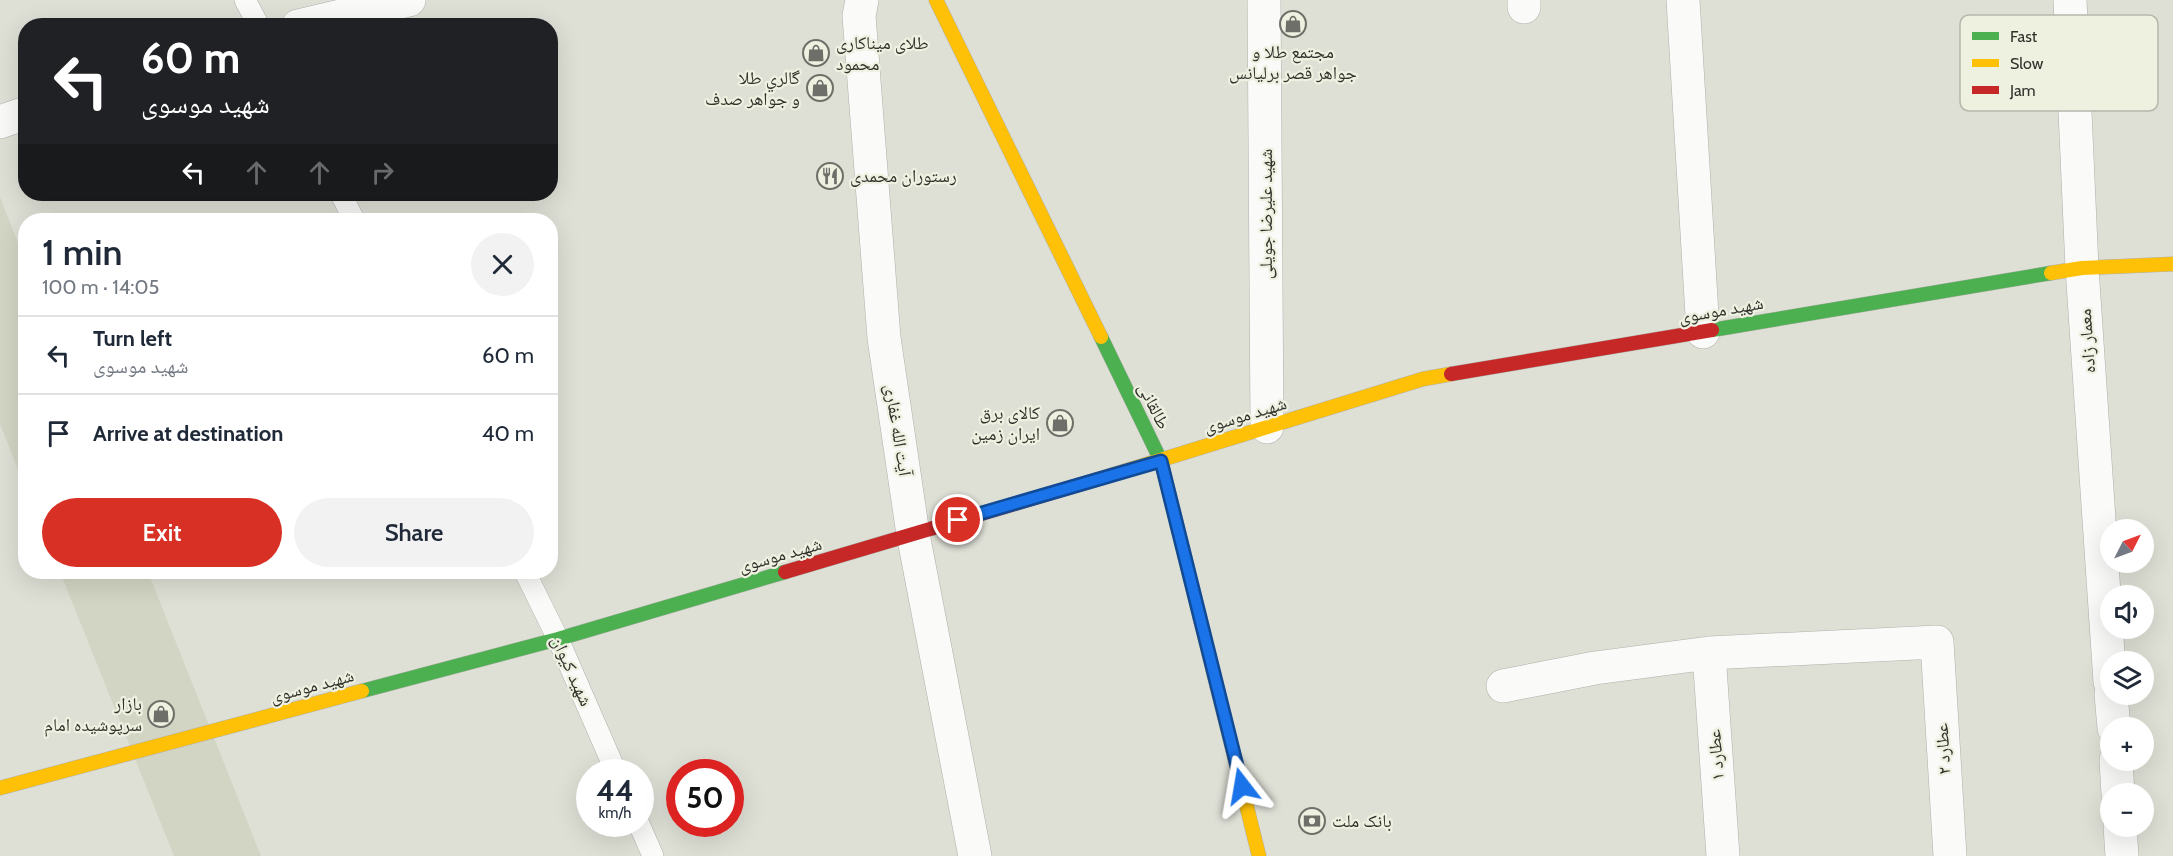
<!DOCTYPE html>
<html lang="en">
<head>
<meta charset="utf-8">
<style>
  :root { --surface:#fff; --page:#f2f2f3; --text:#1f2937; --muted:#747a83; --line:#e0e1e3; --accent:#d93025 }
  body { margin:0; font-family:Cabin,"Noto Naskh Arabic",sans-serif; background:var(--page); color:var(--text); height:100vh; display:flex; flex-direction:column; font-size:22px; white-space:nowrap }
  * { box-sizing:border-box; margin:0 }
  p { font-size:20px; color:var(--muted) }
  .icon { flex:none; width:33px; height:33px; fill:none; stroke:currentColor; stroke-width:2; stroke-linecap:round; stroke-linejoin:round }
  .map { position:relative; flex:1; overflow:hidden }
  .sheet { position:absolute; left:18px; top:213px; width:540px; height:366px; display:flex; flex-direction:column; background:var(--surface); border-radius:24px; box-shadow:0 6px 24px #0002 }
  .sheet>* { flex:none }
  .guide { position:absolute; left:18px; top:18px; width:540px; height:183px; border-radius:24px; box-shadow:0 6px 24px #0002; background:#202124; color:#fff; overflow:hidden }
  .needle { width:39px; rotate:48deg }
  .controls { position:absolute; left:2100px; top:519px; display:grid; gap:12px }
  .controls a { display:grid; place-items:center; width:54px; height:54px; border-radius:50%; background:var(--surface); box-shadow:0 6px 24px #0002; font-size:30px }
  .speed { position:absolute; left:576px; top:759px; display:flex; gap:12px; font-size:30px; font-weight:700; text-align:center }
  .speed>* { display:grid; place-content:center; width:78px; height:78px; border-radius:50%; background:var(--surface); box-shadow:0 6px 24px #0002; line-height:1 }
  .speed small { font-size:15px; font-weight:400 }
  .speed .limit { border:9px solid #d22; background:#fff; color:#111 }
  .pin { position:absolute; display:grid; place-items:center; width:51px; height:51px; color:#fff; margin:-26px; border:3px solid #fff; border-radius:50%; box-shadow:0 2px 6px #0007 }
  .me { position:absolute; width:66px; margin:-33px; rotate:346deg; stroke-linejoin:round; filter:drop-shadow(0 0 4px #0008) }
  .turn { display:flex; align-items:center; gap:21px; height:126px; padding:0 24px; font-size:27px }
  .turn .icon { width:78px; height:78px; stroke-width:2.5 }
  .turn b { display:block; font-size:42px; line-height:51px }
  .lanes { display:flex; align-items:center; height:57px; padding:0 24px; background:#0003; justify-content:center; gap:30px; direction:ltr }
  .lanes .off { opacity:.35 }
  .round { display:grid; place-items:center; flex:none; width:63px; height:63px; border-radius:32px; background:var(--page) }
  .headline { display:flex; align-items:center; justify-content:space-between; height:102px; padding:0 24px }
  h1 { font-size:36px; font-weight:600; line-height:45px }
  .primary-button { display:flex; gap:12px; margin-top:auto; padding:12px 24px }
  .primary-button a { flex:1; height:69px; border-radius:36px; background:var(--accent); color:#fff; font-size:24px; font-weight:600; line-height:69px; text-align:center }
  .primary-button a+a { background:var(--page); color:var(--text) }
  ul { padding:0; list-style:none }
  li { display:flex; align-items:center; gap:18px; height:78px; padding:0 24px; border-top:2px solid var(--line) }
  li div { flex:1 }
  li b { display:block; font-size:22px }
  li em { font-style:normal }
  .map>svg:first-child { display:block }
</style>
</head>
<body>
<div class="map">
<svg width="2173" height="856" viewBox="0 0 2173 856">
  <rect width="100%" height="100%" fill="#dee0d6"/>
  <path fill="#d3d5c4" d="M0,197L25,261V487L0,424Z
    M60,572H148L261,856H174Z"/>
  <g fill="none" stroke-linecap="round" stroke-linejoin="round">
    <defs>
      <path id="lane" d="M245,0L259,26
        M341,194L354,220
        M525,572L558,639L616,772
        M639,824L653,856"/>
      <path id="street" d="M862,0L859,16L884,338L913,534L975,856
        M1264,0L1267,427
        M1524,0V7
        M1683,0L1703,332
        M2070,0L2082,268L2110,682
        M298,26L409,0
        M0,122L26,113
        M1709,653L1723,856
        M1503,686L1595,668L1709,653L1937,642L1950,856
        M2111,694L2114,728
        M2116,760L2118,794
        M2120,826L2122,856"/>
      <path id="fast" d="M1712,330L2051,273
        M1101,337L1161,461L1200,618
        M362,691L558,639L785,572"/>
      <path id="slow" d="M936,0L1101,337
        M2051,273L2082,268L2173,264
        M1102,478L1423,379L1451,374
        M1200,618L1259,856
        M0,788L362,691"/>
      <path id="jam" d="M1451,374L1712,330
        M785,572L1102,478"/>
    </defs>
    <use href="#lane" stroke="#afb0a9" stroke-width="22"/>
    <use href="#street" stroke="#afb0a9" stroke-width="34"/>
    <use href="#fast" stroke="#afb0a9" stroke-width="15"/>
    <use href="#slow" stroke="#afb0a9" stroke-width="15"/>
    <use href="#jam" stroke="#afb0a9" stroke-width="15"/>
    <use href="#lane" stroke="#fafaf9" stroke-width="21"/>
    <use href="#street" stroke="#fafaf9" stroke-width="33"/>
    <use href="#fast" stroke="#4caf50" stroke-width="14"/>
    <use href="#slow" stroke="#ffc107" stroke-width="14"/>
    <use href="#jam" stroke="#c62828" stroke-width="14"/>
  </g>
  <g fill="none" stroke-linecap="round" stroke-linejoin="round">
    <defs>
      <path id="route" d="M958,520L1161,461L1242,786"/>
    </defs>
    <use href="#route" stroke="#114b97" stroke-width="15"/>
    <use href="#route" stroke="#1a73e8" stroke-width="10"/>
  </g>
  <defs>
    <symbol id="shop-ring" viewBox="-11 -11 22 22"><circle r="9.5" fill="#eef0e0" stroke="#6e6f68" stroke-width="1.5"/><path d="M-5-2.5h2.3a2.7 3.5 0 0 1 5.4 0H5L5.5 6h-11ZM-1.5-2.5h3a1.5 2.3 0 0 0-3 0Z" fill="#6e6f68"/></symbol>
    <symbol id="restaurant-ring" viewBox="-11 -11 22 22"><circle r="9.5" fill="#eef0e0" stroke="#6e6f68" stroke-width="1.5"/><path d="M-5-6h1v4h1v-4h1v4h1v-4h1v5L-1.5 .5V6h-2V.5L-5-1ZM5-6V6H3V1.5H1.5Q1.5-4 5-6Z" fill="#6e6f68"/></symbol>
    <symbol id="bank-ring" viewBox="-11 -11 22 22"><circle r="9.5" fill="#eef0e0" stroke="#6e6f68" stroke-width="1.5"/><path d="M-6-4H6V4H-6ZM0-2.3a2.3 2.3 0 1 0 0 4.6a2.3 2.3 0 1 0 0-4.6Z" fill="#6e6f68"/></symbol>
  </defs>
  <g fill-rule="evenodd">
    <use href="#shop-ring" x="1278" y="9" width="30" height="30"/>
    <use href="#shop-ring" x="801" y="38" width="30" height="30"/>
    <use href="#shop-ring" x="805" y="73" width="30" height="30"/>
    <use href="#restaurant-ring" x="815" y="161" width="30" height="30"/>
    <use href="#shop-ring" x="1045" y="408" width="30" height="30"/>
    <use href="#shop-ring" x="146" y="699" width="30" height="30"/>
    <use href="#bank-ring" x="1297" y="806" width="30" height="30"/>
  </g>
  <g text-anchor="middle" stroke-width="4.5" stroke-linejoin="round" paint-order="stroke">
    <g font-size="18" fill="#31322c" stroke="#eef0e0" text-anchor="start">
      <text x="836" y="49">طلای میناکاری<tspan x="836" dy="21">محمود</tspan></text>
      <text x="1293" y="58" text-anchor="middle">مجتمع طلا و<tspan x="1293" dy="21">جواهر قصر برليانس</tspan></text>
      <text x="800" y="84" text-anchor="end">گالري طلا<tspan x="800" dy="21">و جواهر صدف</tspan></text>
      <text x="850" y="182">رستوران محمدی</text>
      <text x="1040" y="419" text-anchor="end">کالای برق<tspan x="1040" dy="21">ایران زمین</tspan></text>
      <text x="142" y="710" text-anchor="end">بازار<tspan x="142" dy="21">سرپوشیده امام</tspan></text>
      <text x="1332" y="827">بانک ملت</text>
    </g>
    <g font-size="18" fill="#31322c" stroke="#eef0e0">
      <text transform="translate(1266 214) rotate(-90)" y="6">شهید علیرضا جویلی</text>
      <text transform="translate(1721 310) rotate(-10)" y="6">شهید موسوی</text>
      <text transform="translate(2087 341) rotate(-94)" y="6">معمار زاده</text>
      <text transform="translate(1154 406) rotate(64)" y="6">طالقانی</text>
      <text transform="translate(1245 415) rotate(-17)" y="6">شهید موسوی</text>
      <text transform="translate(898 430) rotate(81)" y="6">آیت الله غفاری</text>
      <text transform="translate(780 555) rotate(-16)" y="6">شهید موسوی</text>
      <text transform="translate(572 671) rotate(66)" y="6">شهید کیوان</text>
      <text transform="translate(312 686) rotate(-15)" y="6">شهید موسوی</text>
      <text transform="translate(1943 749) rotate(-93)" y="6">عطارد ۲</text>
      <text transform="translate(1716 755) rotate(-94)" y="6">عطارد ۱</text>
    </g>
  </g>
  <rect x="1960" y="15" width="198" height="96" rx="9" fill="#eef0e0" stroke="#b5b7aa" stroke-width="1.5"/>
  <rect x="1972" y="32" width="27" height="8" fill="#4caf50"/>
  <rect x="1972" y="59" width="27" height="8" fill="#ffc107"/>
  <rect x="1972" y="86" width="27" height="8" fill="#c62828"/>
  <g font-size="16" fill="#31322c">
    <text x="2010" y="42">Fast</text>
    <text x="2010" y="69">Slow</text>
    <text x="2010" y="96">Jam</text>
  </g>
</svg>
<div class="controls">
<a><svg class="needle" viewBox="-14 -14 28 28"><path d="M0-13l5 13h-10z" fill="#e53935"/><path d="M0 13l5-13h-10z" fill="#747a83"/></svg></a>
<a><svg class="icon" aria-label="sound" viewBox="0 0 24 24"><path d="M4 9h4l5-4v14l-5-4H4zM17 9q2 3 0 6"/></svg></a>
<a><svg class="icon" aria-label="layers" viewBox="0 0 24 24"><path d="M12 4l9 5-9 5-9-5zM3 14l9 5 9-5"/></svg></a>
<a>+</a>
<a>−</a>
</div>
<div class="speed"><div>44<small>km/h</small></div><div class="limit">50</div></div>
<div class="pin" style="left:958px;top:520px;background:#d93025"><svg class="icon" aria-label="arrive" viewBox="0 0 24 24"><path d="M6 21V4h12l-3 4 3 4H6"/></svg></div>
<svg class="me" style="left:1242px;top:786px" viewBox="-20 -20 40 40"><path d="M0-17L14 15 0 8-14 15z" fill="#1a73e8" stroke="#fff" stroke-width="4"/></svg>
<div class="guide">
<div class="turn"><svg class="icon" aria-label="left" viewBox="0 0 24 24"><path d="M17 20v-9H6M10 6l-5 5 5 5"/></svg><div><b>60 m</b>شهید موسوی</div></div>
<div class="lanes"><svg class="icon" aria-label="left" viewBox="0 0 24 24"><path d="M17 20v-9H6M10 6l-5 5 5 5"/></svg><svg class="icon off" aria-label="ahead" viewBox="0 0 24 24"><path d="M12 20V5M6 11l6-6 6 6"/></svg><svg class="icon off" aria-label="ahead" viewBox="0 0 24 24"><path d="M12 20V5M6 11l6-6 6 6"/></svg><svg class="icon off" aria-label="right" viewBox="0 0 24 24"><path d="M7 20v-9h11M14 6l5 5-5 5"/></svg></div>
</div>
<section class="sheet">
<div class="headline"><div><h1>1 min</h1><p>100 m · 14:05</p></div><a class="round"><svg class="icon" aria-label="close" viewBox="0 0 24 24"><path d="M6 6l12 12M18 6L6 18"/></svg></a></div>
<ul>
<li><svg class="icon" aria-label="left" viewBox="0 0 24 24"><path d="M17 20v-9H6M10 6l-5 5 5 5"/></svg><div><b>Turn left</b><p>شهید موسوی</p></div><em>60 m</em></li>
<li><svg class="icon" aria-label="arrive" viewBox="0 0 24 24"><path d="M6 21V4h12l-3 4 3 4H6"/></svg><div><b>Arrive at destination</b></div><em>40 m</em></li>
</ul>
<div class="primary-button"><a>Exit</a><a>Share</a></div>
</section>
</div>
</body>
</html>
